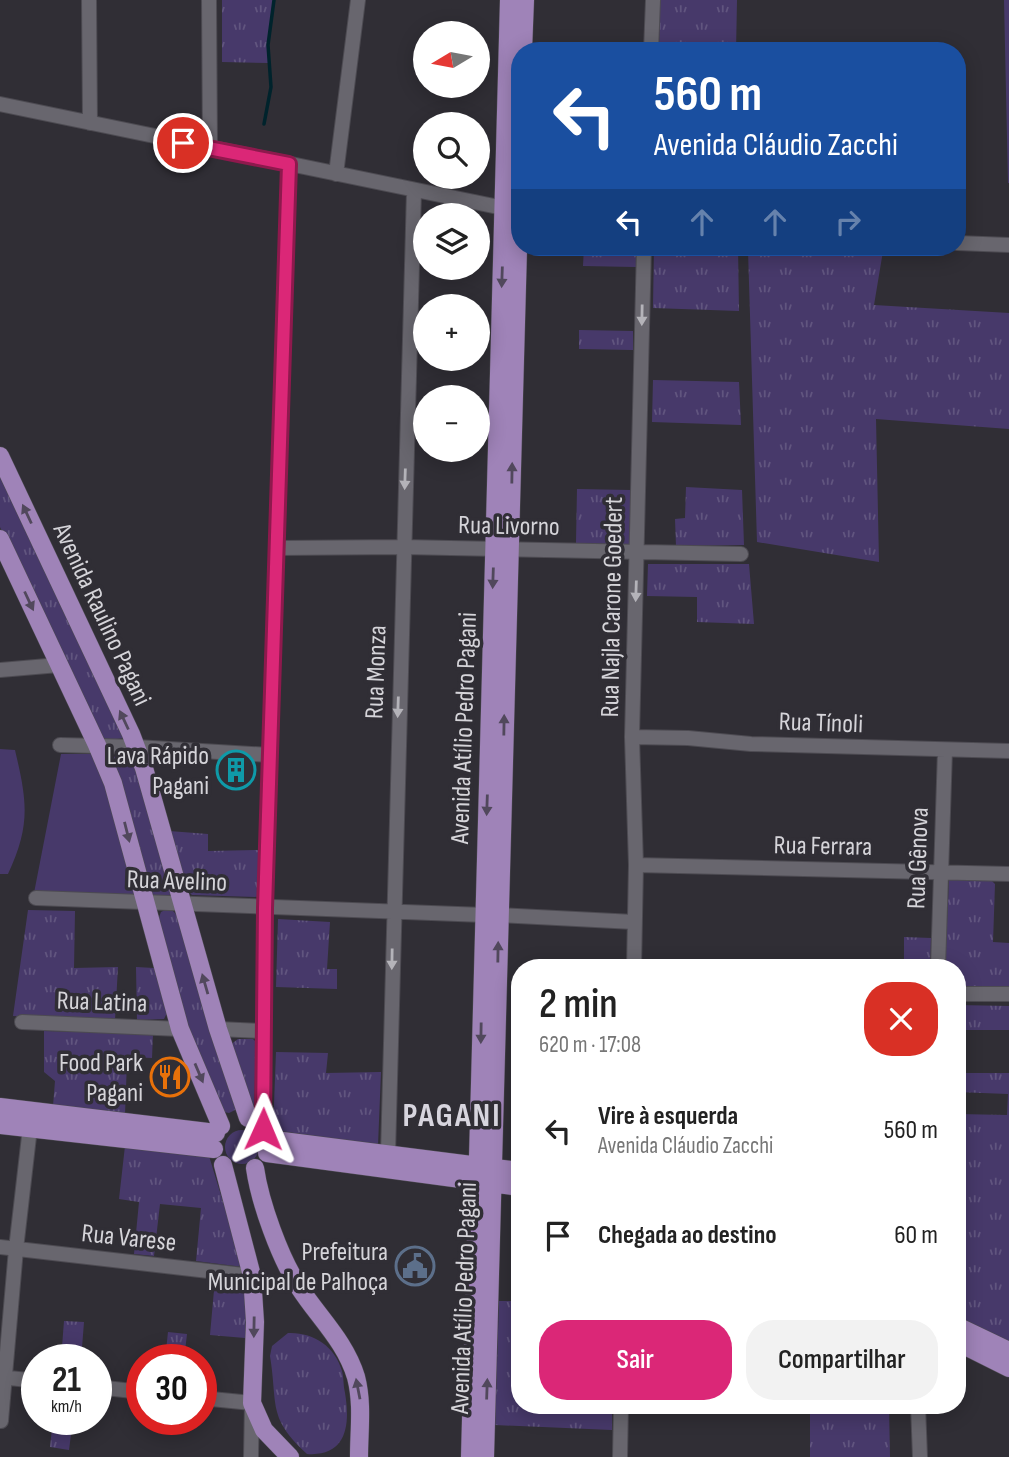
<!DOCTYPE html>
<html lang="pt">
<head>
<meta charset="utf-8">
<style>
  :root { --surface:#fff; --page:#f2f2f2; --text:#222; --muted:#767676; --accent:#db2777 }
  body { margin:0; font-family:"Sofia Sans Condensed",sans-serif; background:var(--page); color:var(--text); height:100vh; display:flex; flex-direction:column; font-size:26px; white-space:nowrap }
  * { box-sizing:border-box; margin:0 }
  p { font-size:23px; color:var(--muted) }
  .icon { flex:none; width:38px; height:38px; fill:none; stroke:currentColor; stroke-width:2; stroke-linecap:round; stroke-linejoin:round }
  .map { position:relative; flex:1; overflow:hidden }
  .details { position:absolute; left:511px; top:959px; width:455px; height:455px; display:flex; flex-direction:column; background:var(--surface); border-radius:28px; box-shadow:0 4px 18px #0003 }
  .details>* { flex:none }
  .guide { position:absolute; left:511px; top:42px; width:455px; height:214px; border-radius:28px; box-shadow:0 4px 18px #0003; background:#1a4fa0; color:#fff; overflow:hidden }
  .needle { width:46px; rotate:260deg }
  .buttons { position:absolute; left:413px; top:21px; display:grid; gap:14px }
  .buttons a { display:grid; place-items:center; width:77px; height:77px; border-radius:50%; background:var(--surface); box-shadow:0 4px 18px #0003; font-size:35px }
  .speed { position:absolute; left:21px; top:1344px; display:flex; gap:14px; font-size:35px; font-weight:700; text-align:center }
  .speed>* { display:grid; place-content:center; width:91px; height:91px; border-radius:50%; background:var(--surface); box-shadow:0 4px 18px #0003; line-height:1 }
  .speed small { font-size:18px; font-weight:400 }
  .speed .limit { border:10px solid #d22; background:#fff; color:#111 }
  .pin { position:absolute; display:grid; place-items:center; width:60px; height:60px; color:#fff; margin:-30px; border:4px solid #fff; border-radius:50%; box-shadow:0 2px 7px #0007 }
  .me { position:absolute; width:77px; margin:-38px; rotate:1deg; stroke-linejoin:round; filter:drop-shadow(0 0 5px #0008) }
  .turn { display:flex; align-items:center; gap:24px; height:147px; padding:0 28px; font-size:32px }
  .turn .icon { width:91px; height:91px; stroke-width:2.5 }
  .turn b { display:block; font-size:49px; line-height:60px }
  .lanes { display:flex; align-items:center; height:66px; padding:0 28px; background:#0003; justify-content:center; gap:35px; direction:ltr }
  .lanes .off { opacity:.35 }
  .round { display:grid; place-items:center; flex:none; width:74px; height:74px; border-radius:28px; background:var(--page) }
  .summary { display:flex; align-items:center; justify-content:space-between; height:119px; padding:0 28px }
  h1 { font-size:42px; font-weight:600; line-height:52px }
  .action { display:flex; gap:14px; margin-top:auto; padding:14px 28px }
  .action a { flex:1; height:80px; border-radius:28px; background:var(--accent); color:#fff; font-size:28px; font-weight:600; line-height:80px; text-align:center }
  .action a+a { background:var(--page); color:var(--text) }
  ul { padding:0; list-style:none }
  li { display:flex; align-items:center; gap:21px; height:105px; padding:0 28px }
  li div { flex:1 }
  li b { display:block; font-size:26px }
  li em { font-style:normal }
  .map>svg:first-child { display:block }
</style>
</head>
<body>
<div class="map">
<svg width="1009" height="1457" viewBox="0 0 1009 1457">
  <defs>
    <pattern id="grass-tufts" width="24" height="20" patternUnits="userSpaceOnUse" patternTransform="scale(1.75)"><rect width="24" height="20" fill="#47396a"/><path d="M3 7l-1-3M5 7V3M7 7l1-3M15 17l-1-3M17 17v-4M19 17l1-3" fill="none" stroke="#61557f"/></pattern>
  </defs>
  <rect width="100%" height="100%" fill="#302e35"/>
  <path fill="url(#grass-tufts)" d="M222,0H274L268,45L269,63L222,62Z
    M660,0H737L736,51H659Z
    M1004,0H1009V183H1008Z
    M584,247H636V267L583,266Z
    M654,247H738L739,311L653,308Z
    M748,250L883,251L874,305L1009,313V429L876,419L879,562L757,542Z
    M579,330L633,331V350L579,349Z
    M653,380L739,382L741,425L652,422Z
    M0,474L125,738L108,740L103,738L45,626L0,527Z
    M686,487L742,490L744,545L676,546L675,519L685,518Z
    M577,489L631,490L629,546L576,543Z
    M648,564H749L754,624L697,622V597L647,596Z
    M122,752L129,753L136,761L171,891L169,897L153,898L112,764L114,757Z
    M169,831L208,834V851L258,850L259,897L192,895L187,890Z
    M958,879L992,881L995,884L993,942L1009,943V989L957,986V968H945L949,880Z
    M28,910L75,911L74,968L118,967L115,1020L13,1016Z
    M165,910H172L178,916L237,1109L229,1113L224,1112L195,1052L158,920L161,912Z
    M278,919L330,922L327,969H337V989L276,987Z
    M904,937L931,938L930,968H904Z
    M136,967L154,968L167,1013L164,1019L137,1020Z
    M957,1005L1009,1006V1030H957Z
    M44,1031L153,1034L152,1058L129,1057L127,1061L125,1114L53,1106L55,1081L44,1072Z
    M238,1039H253L256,1042L254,1108L248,1104L230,1045Z
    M276,1052L328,1053L326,1073L381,1072L378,1145L273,1130Z
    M957,1073H1009V1344L957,1316V1114L1007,1115L1008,1094L957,1092Z
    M225 1147a17 17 0 1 1 34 0a17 17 0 1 1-34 0Z
    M125,1146L209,1156L243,1267L196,1261L201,1208L160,1204L154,1256L134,1254L139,1202L119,1199Z
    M215,1279L248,1282L245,1338L210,1335Z
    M499,1301H520V1405H612V1430L495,1425Z
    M64,1321L84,1322L81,1360H61Z
    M168,1332L187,1334L184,1360H165Z
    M288,1333C313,1332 335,1346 342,1371C344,1378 343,1386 345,1393C350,1423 348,1457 307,1454C267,1417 278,1405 270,1356L272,1346Z
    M810,1405H889L890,1457H810Z
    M53,1419H73L69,1450L50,1447Z"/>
  <path fill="#47396a" d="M0,749L15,750C27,801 31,825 8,874H0Z
    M61,754H99L139,896L34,893Z"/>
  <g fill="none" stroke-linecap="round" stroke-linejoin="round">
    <path stroke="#00232c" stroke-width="3.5" d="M264,124L271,87L268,45L274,0"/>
    <defs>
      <path id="minor" d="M89,0L90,123
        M209,0L210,148
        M651,51L653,0
        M0,104L513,210
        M336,174L358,0
        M957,243L1009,245
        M277,548L403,547L741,554
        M0,670L59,665
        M632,737L688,738L751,744L1009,751
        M60,745L136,747L269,755
        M636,865L1009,874
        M36,898L484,915
        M499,915L634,922
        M634,968L636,865L632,737L644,247
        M938,968L945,750
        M957,994H1009
        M22,1022L180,1029
        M218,1029L264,1031
        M263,1129L265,908L289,164
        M388,1154L414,191
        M0,1247L252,1276
        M0,1377L37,1381
        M96,1387L142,1392
        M201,1398L252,1403L251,1457
        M918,1405L920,1457
        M1,1421L16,1249L31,1119
        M620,1457L621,1405"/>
      <path id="major" d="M523,51L525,0
        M0,456L131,734L144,768L218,1029L248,1118
        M0,539L97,745L113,783L180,1029L221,1126
        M0,1107L216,1133
        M0,1125L214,1149
        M267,1139L520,1171
        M267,1153L520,1187
        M223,1165L252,1276L255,1322L252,1403L264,1430L290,1457
        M255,1168C260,1203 280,1258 299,1287C319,1318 345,1341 356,1377C363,1404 359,1430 359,1457
        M957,1326L1009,1351
        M957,1342L1009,1368
        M470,1457L509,0
        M485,1457L520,176"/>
    </defs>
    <use href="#minor" stroke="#4d4b52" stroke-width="16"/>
    <use href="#major" stroke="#4d4b52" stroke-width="19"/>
    <use href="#minor" stroke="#68666e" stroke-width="14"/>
    <use href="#major" stroke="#9f83b8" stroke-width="18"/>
  </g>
  <defs><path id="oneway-solid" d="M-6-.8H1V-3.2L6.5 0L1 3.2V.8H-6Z" transform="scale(1.75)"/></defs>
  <g fill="#51485c">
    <use href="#oneway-solid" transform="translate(502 277) rotate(92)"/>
    <use href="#oneway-solid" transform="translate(512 473) rotate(-89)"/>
    <use href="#oneway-solid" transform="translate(27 514) rotate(-115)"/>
    <use href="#oneway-solid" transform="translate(493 578) rotate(92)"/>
    <use href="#oneway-solid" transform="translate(29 601) rotate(65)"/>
    <use href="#oneway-solid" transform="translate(124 720) rotate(-115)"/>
    <use href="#oneway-solid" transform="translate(504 725) rotate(-89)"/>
    <use href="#oneway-solid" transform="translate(487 805) rotate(92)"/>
    <use href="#oneway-solid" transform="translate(127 832) rotate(76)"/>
    <use href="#oneway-solid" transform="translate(498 952) rotate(-89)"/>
    <use href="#oneway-solid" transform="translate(205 984) rotate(-106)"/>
    <use href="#oneway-solid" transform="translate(481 1033) rotate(91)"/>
    <use href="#oneway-solid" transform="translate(199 1073) rotate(67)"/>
    <use href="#oneway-solid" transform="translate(254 1327) rotate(91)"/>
    <use href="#oneway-solid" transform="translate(358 1389) rotate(-101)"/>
    <use href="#oneway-solid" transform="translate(487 1389) rotate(-88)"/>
  </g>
  <g fill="#b4b3b9">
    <use href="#oneway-solid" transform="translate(642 315) rotate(91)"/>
    <use href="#oneway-solid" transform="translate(405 479) rotate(92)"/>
    <use href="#oneway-solid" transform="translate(636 591) rotate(92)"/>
    <use href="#oneway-solid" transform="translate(398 707) rotate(92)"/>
    <use href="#oneway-solid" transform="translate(392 959) rotate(91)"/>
  </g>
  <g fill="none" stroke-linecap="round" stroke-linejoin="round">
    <defs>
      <path id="route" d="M183,143L289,164L265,908L263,1129"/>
    </defs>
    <use href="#route" stroke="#8e194d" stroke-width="18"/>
    <use href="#route" stroke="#db2777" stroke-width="12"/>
  </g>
  <defs>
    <symbol id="building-ring" viewBox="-11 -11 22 22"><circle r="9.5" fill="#302e35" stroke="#0f9aa8" stroke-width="1.5"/><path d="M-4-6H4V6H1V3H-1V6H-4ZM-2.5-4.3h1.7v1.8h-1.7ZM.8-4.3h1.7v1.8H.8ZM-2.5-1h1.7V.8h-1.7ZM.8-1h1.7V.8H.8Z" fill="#0f9aa8"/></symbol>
    <symbol id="restaurant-ring" viewBox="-11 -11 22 22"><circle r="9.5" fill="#302e35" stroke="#e8710a" stroke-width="1.5"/><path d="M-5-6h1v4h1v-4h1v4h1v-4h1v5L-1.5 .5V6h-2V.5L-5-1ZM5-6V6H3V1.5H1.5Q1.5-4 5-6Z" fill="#e8710a"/></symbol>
    <symbol id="civic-ring" viewBox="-11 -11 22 22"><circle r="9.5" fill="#302e35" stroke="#5c6f8a" stroke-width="1.5"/><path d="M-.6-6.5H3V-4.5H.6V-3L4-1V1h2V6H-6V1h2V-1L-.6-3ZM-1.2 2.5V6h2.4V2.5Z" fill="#5c6f8a"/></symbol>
  </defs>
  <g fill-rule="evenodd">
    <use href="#building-ring" x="214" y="748" width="44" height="44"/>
    <use href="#restaurant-ring" x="148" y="1055" width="44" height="44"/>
    <use href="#civic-ring" x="393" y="1244" width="44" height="44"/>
  </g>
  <g text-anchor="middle" stroke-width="7" stroke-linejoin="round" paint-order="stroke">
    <g font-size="26" fill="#d5d4d9" stroke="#302e35">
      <text transform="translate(509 525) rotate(1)" y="9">Rua Livorno</text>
      <text transform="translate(611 607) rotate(-89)" y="9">Rua Najla Carone Goedert</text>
      <text transform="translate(103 614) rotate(65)" y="9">Avenida Raulino Pagani</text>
      <text transform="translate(375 672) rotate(-88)" y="9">Rua Monza</text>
      <text transform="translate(821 722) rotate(2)" y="9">Rua Tínoli</text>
      <text transform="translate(463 728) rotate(-88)" y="9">Avenida Atílio Pedro Pagani</text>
      <text transform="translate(823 845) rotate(1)" y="9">Rua Ferrara</text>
      <text transform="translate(917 858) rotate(-88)" y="9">Rua Gênova</text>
      <text transform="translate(177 880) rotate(2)" y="9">Rua Avelino</text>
      <text transform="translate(102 1001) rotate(2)" y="9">Rua Latina</text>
      <text transform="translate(129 1237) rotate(6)" y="9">Rua Varese</text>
      <text transform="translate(463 1298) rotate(-88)" y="9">Avenida Atílio Pedro Pagani</text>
    </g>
    <g font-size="26" fill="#d5d4d9" stroke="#302e35" text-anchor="end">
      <text x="209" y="764">Lava Rápido<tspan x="209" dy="30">Pagani</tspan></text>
      <text x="143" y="1071">Food Park<tspan x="143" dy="30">Pagani</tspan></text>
      <text x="388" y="1260">Prefeitura<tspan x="388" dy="30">Municipal de Palhoça</tspan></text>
    </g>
    <g font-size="33" font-weight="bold" letter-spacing="2" fill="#d7d5de" stroke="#302e35">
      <text x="452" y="1126">PAGANI</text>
    </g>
  </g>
</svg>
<div class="buttons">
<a><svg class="needle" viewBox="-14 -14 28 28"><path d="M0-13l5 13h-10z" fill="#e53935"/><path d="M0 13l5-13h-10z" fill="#767676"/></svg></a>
<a><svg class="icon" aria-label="search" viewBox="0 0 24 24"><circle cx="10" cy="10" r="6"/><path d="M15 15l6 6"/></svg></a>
<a><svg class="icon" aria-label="layers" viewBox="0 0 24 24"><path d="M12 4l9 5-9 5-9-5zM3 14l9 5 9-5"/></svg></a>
<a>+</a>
<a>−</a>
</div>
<div class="speed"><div>21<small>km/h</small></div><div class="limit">30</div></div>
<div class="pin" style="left:183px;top:143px;background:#d93025"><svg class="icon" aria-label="arrive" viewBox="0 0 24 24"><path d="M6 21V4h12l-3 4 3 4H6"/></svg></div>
<svg class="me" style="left:263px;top:1129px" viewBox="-20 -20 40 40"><path d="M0-17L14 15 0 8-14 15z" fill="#db2777" stroke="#fff" stroke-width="4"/></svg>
<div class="guide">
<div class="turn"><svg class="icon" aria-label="left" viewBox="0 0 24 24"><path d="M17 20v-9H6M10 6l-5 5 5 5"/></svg><div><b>560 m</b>Avenida Cláudio Zacchi</div></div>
<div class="lanes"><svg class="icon" aria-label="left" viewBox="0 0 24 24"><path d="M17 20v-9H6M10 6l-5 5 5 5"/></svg><svg class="icon off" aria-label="ahead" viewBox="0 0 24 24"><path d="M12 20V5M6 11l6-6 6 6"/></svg><svg class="icon off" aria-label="ahead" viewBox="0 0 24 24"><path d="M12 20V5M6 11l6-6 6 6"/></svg><svg class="icon off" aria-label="right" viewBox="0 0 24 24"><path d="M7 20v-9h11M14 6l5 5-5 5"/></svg></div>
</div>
<section class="details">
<div class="summary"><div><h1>2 min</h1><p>620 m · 17:08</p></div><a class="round" style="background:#d93025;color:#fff"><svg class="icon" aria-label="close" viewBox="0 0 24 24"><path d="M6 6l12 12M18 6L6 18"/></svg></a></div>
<ul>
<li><svg class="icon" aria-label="left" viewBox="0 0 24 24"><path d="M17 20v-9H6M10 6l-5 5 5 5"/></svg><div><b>Vire à esquerda</b><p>Avenida Cláudio Zacchi</p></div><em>560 m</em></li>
<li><svg class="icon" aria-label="arrive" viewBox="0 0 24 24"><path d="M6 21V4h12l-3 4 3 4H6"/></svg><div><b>Chegada ao destino</b></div><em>60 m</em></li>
</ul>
<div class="action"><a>Sair</a><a>Compartilhar</a></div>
</section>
</div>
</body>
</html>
